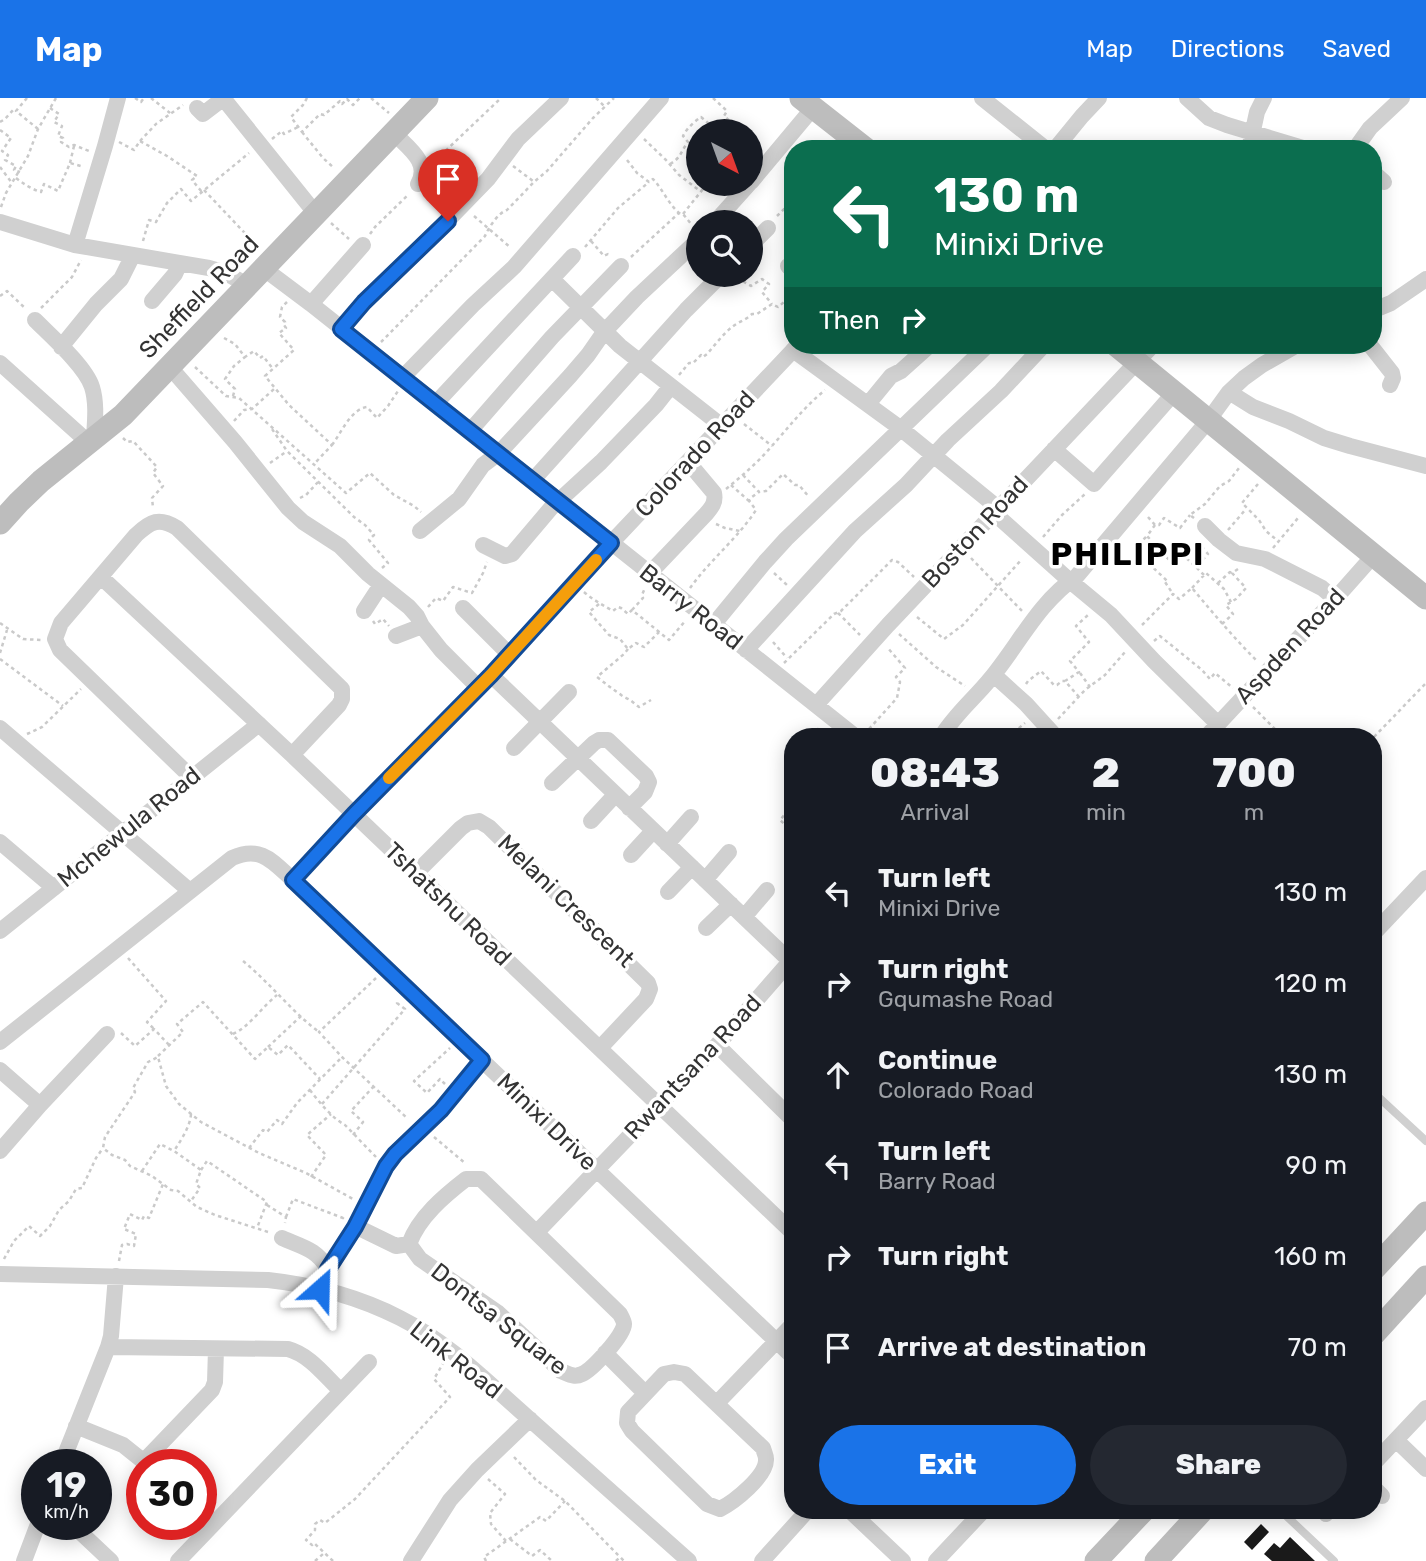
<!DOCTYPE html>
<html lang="en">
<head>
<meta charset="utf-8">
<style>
  :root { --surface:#171b24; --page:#242831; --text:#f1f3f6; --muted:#9ea1a6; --accent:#1a73e8 }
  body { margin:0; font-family:Rubik,sans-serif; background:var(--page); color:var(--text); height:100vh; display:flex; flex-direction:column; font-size:26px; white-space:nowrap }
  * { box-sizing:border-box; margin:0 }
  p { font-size:23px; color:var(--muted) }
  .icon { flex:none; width:38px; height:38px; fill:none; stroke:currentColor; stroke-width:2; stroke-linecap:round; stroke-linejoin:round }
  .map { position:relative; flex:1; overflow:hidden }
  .side { position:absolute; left:784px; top:630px; width:598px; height:791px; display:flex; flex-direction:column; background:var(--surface); border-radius:28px; box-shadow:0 4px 18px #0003 }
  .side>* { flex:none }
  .top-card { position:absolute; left:784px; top:42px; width:598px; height:214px; border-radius:28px; box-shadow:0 4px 18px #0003; background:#0b6e4f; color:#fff; overflow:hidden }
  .needle { width:46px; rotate:139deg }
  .fabs { position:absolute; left:686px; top:21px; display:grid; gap:14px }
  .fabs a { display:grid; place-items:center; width:77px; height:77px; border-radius:50%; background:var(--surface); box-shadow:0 4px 18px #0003; font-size:35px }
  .speed { position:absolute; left:21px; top:1351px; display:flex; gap:14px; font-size:35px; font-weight:700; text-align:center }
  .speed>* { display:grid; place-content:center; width:91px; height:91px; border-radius:50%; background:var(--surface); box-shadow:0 4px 18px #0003; line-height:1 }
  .speed small { font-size:18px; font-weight:400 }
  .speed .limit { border:10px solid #d22; background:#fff; color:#111 }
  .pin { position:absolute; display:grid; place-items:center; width:60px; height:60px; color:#fff; margin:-72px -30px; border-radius:50% 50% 50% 0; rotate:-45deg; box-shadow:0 0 7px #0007 }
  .pin .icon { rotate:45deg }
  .me { position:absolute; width:77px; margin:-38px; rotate:25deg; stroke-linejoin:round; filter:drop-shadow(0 0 5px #0008) }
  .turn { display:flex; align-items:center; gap:24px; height:147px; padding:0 35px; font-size:32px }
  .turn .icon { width:91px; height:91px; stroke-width:2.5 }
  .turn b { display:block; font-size:49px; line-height:60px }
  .then { display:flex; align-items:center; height:66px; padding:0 35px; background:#0003; gap:14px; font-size:26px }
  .eta { display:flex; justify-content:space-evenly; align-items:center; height:119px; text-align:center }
  .eta b { font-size:42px; font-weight:800; line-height:49px }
  .primary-button { display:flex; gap:14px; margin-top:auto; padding:14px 35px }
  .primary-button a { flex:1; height:80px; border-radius:42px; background:var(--accent); color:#fff; font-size:28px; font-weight:800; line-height:80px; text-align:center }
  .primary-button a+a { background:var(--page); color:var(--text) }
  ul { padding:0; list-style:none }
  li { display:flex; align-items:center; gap:21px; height:91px; padding:0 35px }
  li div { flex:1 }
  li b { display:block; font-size:26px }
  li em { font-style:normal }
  header { display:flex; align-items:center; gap:42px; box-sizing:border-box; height:98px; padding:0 35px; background:var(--accent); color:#fff }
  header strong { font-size:33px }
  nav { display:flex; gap:38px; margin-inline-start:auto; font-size:24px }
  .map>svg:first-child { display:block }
</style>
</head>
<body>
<header>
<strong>Map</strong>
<nav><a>Map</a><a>Directions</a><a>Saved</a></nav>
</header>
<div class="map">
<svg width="1426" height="1463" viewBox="0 0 1426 1463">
  <rect width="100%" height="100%" fill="#fff"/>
  <path fill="#1a1a1a" d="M1261,1426L1269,1434L1252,1452L1244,1444Z
    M1290,1439L1315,1463H1272L1264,1456L1274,1445L1280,1450Z"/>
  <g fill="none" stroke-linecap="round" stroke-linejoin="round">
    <path stroke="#cacaca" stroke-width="2.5" stroke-dasharray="3.5 3.5" stroke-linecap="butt" d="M27,0L16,13L38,31
      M135,0L141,4L144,0
      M151,0L170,15
      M307,0L303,7L291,19L302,34L320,16L324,17L340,3L342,6L347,1L353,7L360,0
      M371,0L389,15
      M596,0L605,9
      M713,0L727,13L724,18L731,24L723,33
      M50,10L59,16L54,24L62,28L58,38L63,40L61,44L69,49L74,47L89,53
      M0,24L5,21L14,11L16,12
      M732,25L738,33
      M0,32L11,40L2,53L8,57L5,62L16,68L14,72L20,74
      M302,34L323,60L334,70
      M272,41L282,33L284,36L298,29
      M644,41L666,62L679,77L700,93
      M140,43L156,26L183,7
      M119,44L134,52L140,43L167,58L197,78L192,82L202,94
      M434,60L440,58L501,0
      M627,62L637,75L649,84L653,81C663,92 668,105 679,115
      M70,65L74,48
      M670,66C681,60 681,53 688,44L683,38C687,30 694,24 701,19L708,25L706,28L712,33
      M513,68L533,83
      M0,69L12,85
      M16,80C24,86 31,91 41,94L44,86L58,93L70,65L84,69
      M204,92L259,150
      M1,109L6,95L28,58L38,31L56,0
      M683,116L707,86
      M474,118L511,150
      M777,118L787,108L793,105
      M331,125L349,141
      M370,136L375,129L409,96
      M143,143L149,122L156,124L167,105L181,91L191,103L249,55
      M591,143L604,158L608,156L611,158
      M585,149L618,110L649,84
      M631,159L679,115L683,116L692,127
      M737,180L751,188L762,181L769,186L762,194L772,206
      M0,198L7,193L26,211
      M287,204L282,209L280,219L285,224L284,227L286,230L279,235L294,252L265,278L289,307L332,347L314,366
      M41,210L72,179L81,162
      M224,240L235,246L245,259L254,253L260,260L263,258L273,271
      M381,244L485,138C489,129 498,115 507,112L534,84L547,73L593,20L614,0
      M195,269L226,298L239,300L346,395L370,375L394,397L414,408L421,414
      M679,277L689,265H693L701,257L703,259L707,256C715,247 723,236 732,229C738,224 746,222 752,216H757L772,206L778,209L790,199H793
      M233,298L235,291L225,281L234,268L245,259
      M234,323L244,312L252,311L274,291
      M744,326L772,348
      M272,331L287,353L354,419L365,427L374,437L369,442L388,465L382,470
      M123,340L127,344L133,343L157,369L153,375L163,388L152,400L153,410
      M332,347C341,335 351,311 367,309L377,320L388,308L398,293
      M270,365L287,353
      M743,377L759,394L766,393L783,376L795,387H799L809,399
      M1258,386L1242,405L1259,422L1266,433L1278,443
      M731,387L749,403
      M726,391C742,378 757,365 771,349C789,329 804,309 825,292
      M300,400L306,397L318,384
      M1148,419L1155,427H1159L1164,420L1180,430L1190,417
      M1194,420L1190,417L1205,406L1220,388L1229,383L1239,370
      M716,426L725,430L740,433
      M1155,427L1147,438L1173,466L1183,457L1196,469
      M1228,432L1246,411
      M1043,439L1062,417L1085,396
      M1146,439L1136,449L1148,461C1151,470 1161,476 1167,483L1165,484L1173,496
      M1273,450L1298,420
      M971,460L1022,513
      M1149,461L1159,451
      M774,475L787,487
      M1204,477L1196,469L1208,456L1203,450L1204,449
      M1218,485L1230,474L1232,475
      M690,490C710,462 738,440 756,412L749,403L752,399L759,394
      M1192,490L1206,475L1224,491L1231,504
      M584,494C593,502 603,507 613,513L618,509L621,510L628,516L632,512L669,542L686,522
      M599,506L589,514L609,537L620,541L628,551L636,545L644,549L659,534
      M428,509L436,500L443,503L453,489L472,495L483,475L487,464
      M632,512L643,500L642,497L645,490
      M838,515L860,537
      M917,519L944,541L963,527L1022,461
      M373,523L375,526L383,521L389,528
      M0,525L23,541L41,542
      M1222,526L1233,516L1226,507L1236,501L1246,490L1232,475L1238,471
      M1142,527L1173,496L1179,501L1192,490C1213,515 1234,540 1257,563
      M899,536L936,569L965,588
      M1154,543L1160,538L1202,572L1210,581L1215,575L1233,590
      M773,544L787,560
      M628,551L624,556L597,579C605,585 612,591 620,596C623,599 627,600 630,602C633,604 636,607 639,609L651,602
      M0,555L7,532
      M0,561L63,608
      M784,565L834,516L841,513L892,462L898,464L914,479
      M1080,575L1090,589
      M1026,586L1028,583L1041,573L1054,587H1057L1062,583H1065
      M1079,599L1065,583L1079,574L1070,563L1089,544L1076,528L1088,517
      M1253,609L1283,639
      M1058,621L1085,592L1105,577L1125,554
      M869,631L897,600L900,584L896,579L905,570L887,549
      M27,636L42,629L81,591
      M813,639L819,630
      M1008,639L1025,625
      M1374,639L1426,585
      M793,707L780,722L793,734
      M128,860L166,903L147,924L154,931
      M243,863C270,885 291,913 319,934
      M376,880L319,934L342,959L408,1021
      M121,935L135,948L154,931L169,947
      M233,936C249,929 263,908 277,897
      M268,949L301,918
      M158,958L183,934L177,926L203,904L255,961L268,949L278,957L288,947L320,981
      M445,986L440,981L427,995L414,983L450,950
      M310,992C319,1004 332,1020 345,1027L376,1059
      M322,1006L405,911L397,905L399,902
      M191,1016C190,1029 181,1042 174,1053L201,1072L196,1086L200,1090L191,1103
      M353,1037L363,1024L351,1013L374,988
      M434,1039L466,1066
      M249,1050L263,1032L267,1034L277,1022L282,1026L297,1005L342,959
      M201,1072L207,1063L267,1104L257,1130
      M142,1073L160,1046L174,1053
      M311,1079L326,1057L307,1037L331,1016
      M267,1107L286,1119L285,1125
      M286,1119L293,1101L343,1120V1119
      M268,1134L215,1117L197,1109L178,1093L171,1092L152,1078L130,1068L125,1062L112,1057L103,1050L105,1039L135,994L133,990L148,964L158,959L166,988L179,1006L201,1024L259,1055L306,1075L353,1101
      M4,1161L14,1143L29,1128L40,1138L50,1128L59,1112L69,1103L76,1091L82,1090L96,1060L103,1050
      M119,1163L122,1147L127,1146L134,1148L136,1136L124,1131L130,1116L142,1122L144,1118L149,1120L163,1086
      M514,1359L536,1382L565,1403L620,1459
      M488,1381L505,1396L490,1415L491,1426L506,1443
      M510,1441L532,1458L540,1452L552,1463
      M315,1463L323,1456
      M333,1463L314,1445L312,1447L306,1442L315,1432V1426L320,1422L325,1425L355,1401L450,1299L434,1281L444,1264
      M486,1463L484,1459L540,1419L546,1423L565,1403
      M616,1463L620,1459L624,1463"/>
    <path stroke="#d0d0d0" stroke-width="8" d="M1374,995L1426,1043
      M1280,1412L1334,1463"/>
    <path stroke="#d0d0d0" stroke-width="16" d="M223,0L316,116
      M982,0L1046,51
      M1187,0L1209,20L1227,27L1306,51
      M197,10L203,16L224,0
      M394,35C407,49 431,64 418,86
      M1055,51L1082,18L1099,0
      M1249,51L1257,14L1264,0
      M1355,51L1370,30L1402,0
      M1374,75L1384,84
      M751,84L813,10
      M0,124L75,147L209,170L226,175L247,187
      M715,124L749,86
      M75,147L105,48L118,0
      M751,147L768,130
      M788,168L793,173
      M263,170L311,206L856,639
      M552,181L620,248L722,328
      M152,203L175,176L180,165
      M311,206L363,147
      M1374,212L1391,205L1426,181
      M35,222C51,238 86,269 92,289C97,305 95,323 94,339
      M341,231L364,204L418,153L488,81L518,41L561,0
      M1370,247L1392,275L1393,280L1390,287
      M61,249L96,206L121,181L133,157
      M793,252L900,330L998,410
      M0,265L88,344
      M169,268L235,344L288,410L303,424L340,448L368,476L409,509L417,518L422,528L441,552L478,589
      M403,279L473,207L514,169L661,0
      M1229,294L1253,309L1289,323L1324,340L1350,348L1426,368
      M436,305L573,158
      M868,306L891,278L901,273L930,247
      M470,333L552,239L621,168
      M1054,351L1094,386L1174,295
      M533,382L686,212L721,177
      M994,415L1070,483L1111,517L1154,563L1218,626
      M1205,428L1219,442L1236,455L1265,461L1322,490L1335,501
      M420,433L459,401L483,367L499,355L570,278L588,257L604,234L637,199L698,142
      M483,447L505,458L512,456L551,410L601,364L656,307L671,288
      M649,476L706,416C712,409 716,404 714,395L688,364
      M101,479L292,657L793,1135
      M463,510L509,556
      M364,513L381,487
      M714,526L765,464L786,441L988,247
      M396,538L422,528
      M746,552L855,433L906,387L948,342L1001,293L1044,247
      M491,577L790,863
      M994,577L1026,606L1056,639
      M816,607L888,527L1153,247
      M0,630L190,793
      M941,639C955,616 975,600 991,580C1019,546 1039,504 1076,479L1208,323L1229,294L1244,280L1262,267L1297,247
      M1206,639L1335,501L1374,457
      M514,650L569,594
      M191,679L60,552L55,541L61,525L136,437C151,423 159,419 177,430L342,591V601L339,607L292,657
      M552,685L594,645L599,642H608L646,678L649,684L645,694L629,710
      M591,723L615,697
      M0,744L54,790
      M667,746L691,719
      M631,757L653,733
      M416,775L461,730L468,725L479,723L489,729L648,885L650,891L646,901L600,950
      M293,782L354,716L491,577L611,445L798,247
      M705,782L729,754
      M668,794L692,769
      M744,819L767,792
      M706,830L731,806
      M0,833L259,626
      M1374,835L1426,780
      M0,944L232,760C261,747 273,764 293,782L793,1259
      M717,947L793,1022
      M0,972L40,1007
      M0,1053L40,1007L107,936
      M466,1081H481L620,1216C621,1218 624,1223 624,1226C625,1236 592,1272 582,1276C574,1280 569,1276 561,1273L497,1214L420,1161L409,1146C419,1119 444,1098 466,1081Z
      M355,1128L396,1148L409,1146
      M537,1134L717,947L793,860
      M282,1140C302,1149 317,1151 328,1171
      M0,1176L268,1182C314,1187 359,1199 400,1220C448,1244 486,1283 526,1318C580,1366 635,1415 689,1463
      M320,1191L328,1171L355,1128L386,1068L395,1056L441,1012L482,962
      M108,1249L288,1251C310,1257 325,1278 341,1293
      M605,1255L645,1295
      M674,1274L685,1276L763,1350C764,1354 766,1357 766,1361C767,1378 734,1404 720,1411L707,1406L632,1333L627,1325L628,1314L664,1276Z
      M717,1305L793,1226
      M76,1328L123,1347L148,1367
      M1396,1342L1426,1371
      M144,1363L212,1292L215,1284L216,1251
      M1374,1365L1426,1310
      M61,1367L108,1249L111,1238L116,1178
      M1374,1390L1382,1398
      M849,1412L903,1463
      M1326,1416L1329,1412
      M67,1426L79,1433L111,1463
      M24,1463L38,1426
      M178,1463L369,1264
      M411,1463L450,1402L477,1372L530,1321
      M762,1463L808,1412
      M936,1463L984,1412"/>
    <path stroke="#bdbdbd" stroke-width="23" d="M801,0L866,51
      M1116,247L1426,500
      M0,425L19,404L41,383L123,317L427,0
      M1374,1171L1426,1115
      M1374,1236L1426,1179
      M1096,1463L1144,1412
      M1156,1463L1203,1412"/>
  </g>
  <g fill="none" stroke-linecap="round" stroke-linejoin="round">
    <defs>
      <path id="route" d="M320,1191L328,1171L355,1129L386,1068L395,1056L441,1012L482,962L293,782L354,716L491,577L611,445L341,231L364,204L448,123"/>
    </defs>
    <use href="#route" stroke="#114b97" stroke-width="18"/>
    <use href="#route" stroke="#1a73e8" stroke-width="12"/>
    <path stroke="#f59e0b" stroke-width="12" d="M389,680L491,577L596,462"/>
  </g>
  <g text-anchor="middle" stroke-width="7" stroke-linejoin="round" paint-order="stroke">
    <g font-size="24" fill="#333" stroke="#fff">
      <text transform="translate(199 199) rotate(-46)" y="8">Sheffield Road</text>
      <text transform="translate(695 356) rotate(-47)" y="8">Colorado Road</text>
      <text transform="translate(975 434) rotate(-47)" y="8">Boston Road</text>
      <text transform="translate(691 509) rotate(38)" y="8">Barry Road</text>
      <text transform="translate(1290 548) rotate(-47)" y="8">Aspden Road</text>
      <text transform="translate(129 729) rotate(-39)" y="8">Mchewula Road</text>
      <text transform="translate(566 803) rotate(44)" y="8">Melani Crescent</text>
      <text transform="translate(448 806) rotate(44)" y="8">Tshatshu Road</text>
      <text transform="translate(693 969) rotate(-47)" y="8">Rwantsana Road</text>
      <text transform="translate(547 1024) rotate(44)" y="8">Minixi Drive</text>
      <text transform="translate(499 1221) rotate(38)" y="8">Dontsa Square</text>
      <text transform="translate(456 1262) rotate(38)" y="8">Link Road</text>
    </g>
    <g font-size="32" font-weight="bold" letter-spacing="2" fill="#000" stroke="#fff">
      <text x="1128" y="467">PHILIPPI</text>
    </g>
  </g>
</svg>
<div class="fabs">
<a><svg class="needle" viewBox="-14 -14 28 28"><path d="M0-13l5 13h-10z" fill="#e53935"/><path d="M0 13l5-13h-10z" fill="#9ea1a6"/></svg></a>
<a><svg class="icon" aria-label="search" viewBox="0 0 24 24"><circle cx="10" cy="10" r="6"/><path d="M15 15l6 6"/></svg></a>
</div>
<div class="speed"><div>19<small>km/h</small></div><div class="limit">30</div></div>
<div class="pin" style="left:448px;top:123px;background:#d93025"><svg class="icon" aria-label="arrive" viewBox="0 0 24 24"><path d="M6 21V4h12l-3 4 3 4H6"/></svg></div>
<svg class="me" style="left:320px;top:1191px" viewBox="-20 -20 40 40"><path d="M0-17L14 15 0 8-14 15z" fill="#1a73e8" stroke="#fff" stroke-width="4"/></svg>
<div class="top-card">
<div class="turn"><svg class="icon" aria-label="left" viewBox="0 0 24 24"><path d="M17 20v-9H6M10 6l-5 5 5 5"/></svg><div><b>130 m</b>Minixi Drive</div></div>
<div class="then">Then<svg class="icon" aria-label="right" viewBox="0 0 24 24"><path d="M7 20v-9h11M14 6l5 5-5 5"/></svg></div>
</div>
<section class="side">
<div class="eta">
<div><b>08:43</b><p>Arrival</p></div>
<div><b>2</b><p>min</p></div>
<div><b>700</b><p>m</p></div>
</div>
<ul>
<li><svg class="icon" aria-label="left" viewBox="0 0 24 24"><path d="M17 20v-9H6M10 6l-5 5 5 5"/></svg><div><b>Turn left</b><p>Minixi Drive</p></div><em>130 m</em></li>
<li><svg class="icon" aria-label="right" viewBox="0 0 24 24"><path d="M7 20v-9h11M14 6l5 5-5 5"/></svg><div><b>Turn right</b><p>Gqumashe Road</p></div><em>120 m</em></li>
<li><svg class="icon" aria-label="ahead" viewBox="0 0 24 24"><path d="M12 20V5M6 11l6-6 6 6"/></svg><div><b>Continue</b><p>Colorado Road</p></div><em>130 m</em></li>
<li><svg class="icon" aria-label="left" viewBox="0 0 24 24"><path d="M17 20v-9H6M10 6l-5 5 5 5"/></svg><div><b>Turn left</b><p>Barry Road</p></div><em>90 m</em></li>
<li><svg class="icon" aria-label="right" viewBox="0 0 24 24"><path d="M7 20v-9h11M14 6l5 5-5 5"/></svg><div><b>Turn right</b></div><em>160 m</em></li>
<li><svg class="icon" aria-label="arrive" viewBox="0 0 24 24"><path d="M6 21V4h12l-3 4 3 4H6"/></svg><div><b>Arrive at destination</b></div><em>70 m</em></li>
</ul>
<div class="primary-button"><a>Exit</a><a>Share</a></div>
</section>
</div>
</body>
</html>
